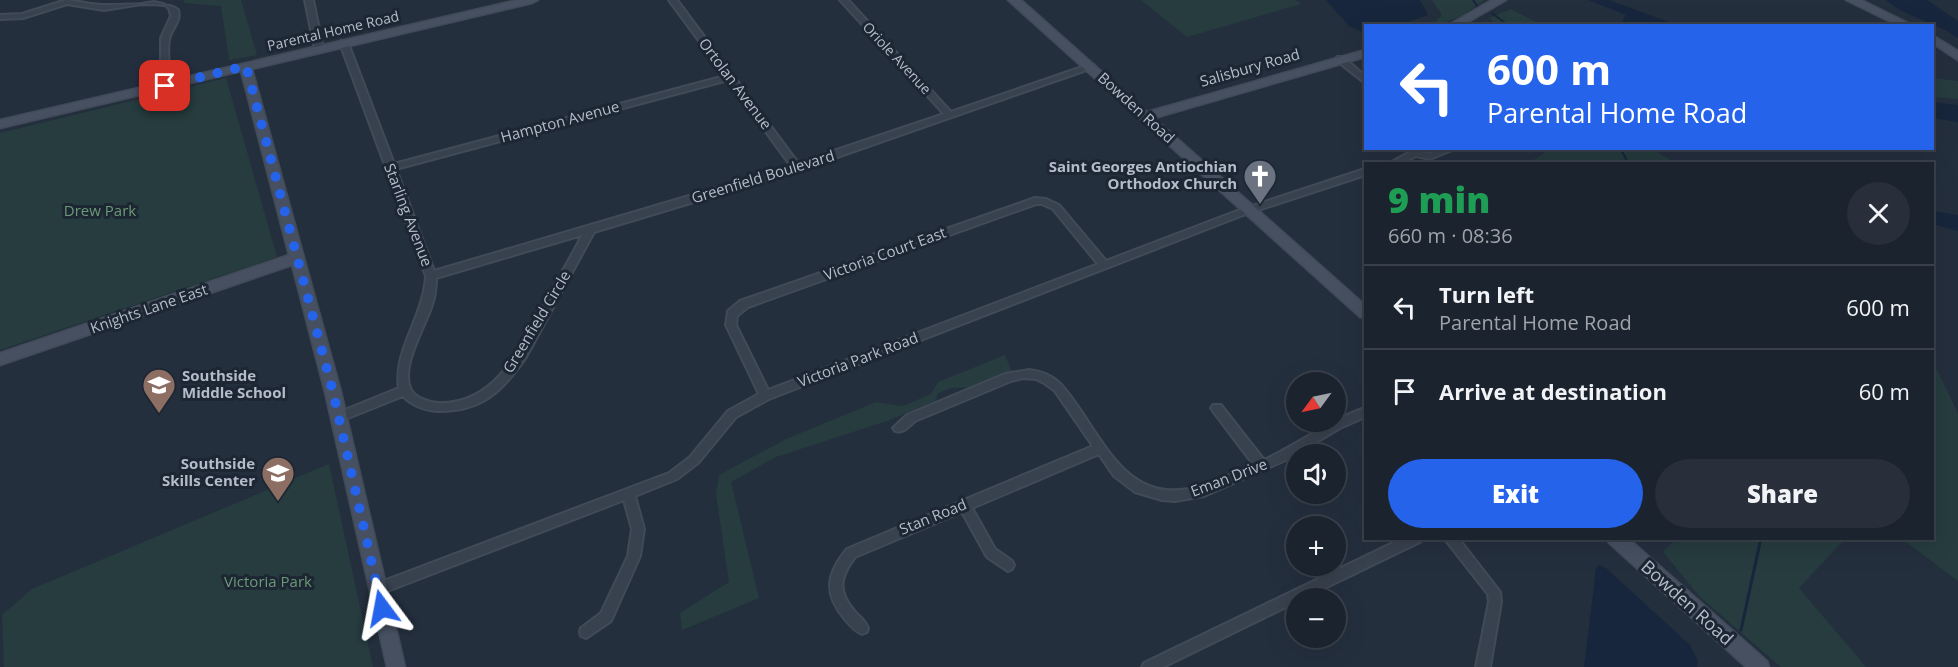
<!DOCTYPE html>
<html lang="en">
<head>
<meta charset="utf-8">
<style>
  :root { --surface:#1b232e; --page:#282f3a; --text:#f1f3f6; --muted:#a0a4aa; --line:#39404a; --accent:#2563eb }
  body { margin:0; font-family:"Open Sans",sans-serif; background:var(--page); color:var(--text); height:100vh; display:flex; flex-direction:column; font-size:22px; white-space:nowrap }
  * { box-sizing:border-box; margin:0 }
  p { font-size:20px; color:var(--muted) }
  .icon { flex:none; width:33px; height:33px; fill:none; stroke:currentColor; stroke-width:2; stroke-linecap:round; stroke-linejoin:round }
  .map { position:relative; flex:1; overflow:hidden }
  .sheet { position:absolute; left:1364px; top:162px; width:570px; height:378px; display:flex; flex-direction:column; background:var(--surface); border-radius:0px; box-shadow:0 6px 24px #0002,0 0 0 2px var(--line) }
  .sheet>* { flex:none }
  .banner { position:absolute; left:1364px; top:24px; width:570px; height:126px; border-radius:0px; box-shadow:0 6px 24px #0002,0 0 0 2px var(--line); background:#2563eb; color:#fff; overflow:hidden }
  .needle { width:39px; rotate:237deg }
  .tools { position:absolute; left:1286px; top:372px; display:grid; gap:12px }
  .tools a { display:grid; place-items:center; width:60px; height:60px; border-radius:50%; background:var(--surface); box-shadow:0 6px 24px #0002,0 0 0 2px var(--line); font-size:30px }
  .pin { position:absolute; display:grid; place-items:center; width:51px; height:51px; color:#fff; margin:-26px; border-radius:12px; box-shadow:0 3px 9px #0006 }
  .me { position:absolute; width:66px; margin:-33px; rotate:347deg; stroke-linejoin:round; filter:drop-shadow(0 0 4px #0008) }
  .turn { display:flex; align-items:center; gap:21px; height:126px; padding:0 24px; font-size:27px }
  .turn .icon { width:78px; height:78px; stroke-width:2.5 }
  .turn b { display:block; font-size:42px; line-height:51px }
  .round { display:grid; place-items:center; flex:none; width:63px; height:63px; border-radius:32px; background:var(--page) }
  .overview { display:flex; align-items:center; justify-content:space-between; height:102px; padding:0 24px }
  h1 { font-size:36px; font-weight:800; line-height:45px; color:#1e9e55 }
  .action { display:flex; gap:12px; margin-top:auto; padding:12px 24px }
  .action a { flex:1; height:69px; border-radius:36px; background:var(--accent); color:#fff; font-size:24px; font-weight:800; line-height:69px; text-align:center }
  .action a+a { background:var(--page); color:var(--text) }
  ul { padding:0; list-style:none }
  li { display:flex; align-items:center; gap:18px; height:84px; padding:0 24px; border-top:2px solid var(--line) }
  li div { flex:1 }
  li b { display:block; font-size:22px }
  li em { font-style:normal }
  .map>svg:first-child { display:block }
</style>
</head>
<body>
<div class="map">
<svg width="1958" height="667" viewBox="0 0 1958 667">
  <rect width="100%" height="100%" fill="#242f3e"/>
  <path fill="#263c3f" d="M183,0H241L257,55L229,60L221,6L185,3Z
    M1141,0H1295L1301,4L1187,37Z
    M1432,0H1485L1458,18L1431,26L1442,15Z
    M1511,9L1538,23L1547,25H1497L1489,18Z
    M226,78L277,257L0,350V133Z
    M1932,78L1958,81V99L1932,97Z
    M1552,148L1652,149L1676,163H1529Z
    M1005,355L1012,372L974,387L951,388L938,393L935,401L887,421L776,457L731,482L759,598L682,630L680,613L729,582L716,494L719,475L786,439L876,402L903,406L931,394L938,382Z
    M1932,369L1937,370L1958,413V581L1902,539L1932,538Z
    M329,464L373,667H4L2,615L32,589Z
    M1676,539H1845L1799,588L1866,667H1781L1700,597L1663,552Z"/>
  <path fill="#17263c" d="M1326,0H1420L1428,15L1399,25L1365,26V32H1363L1349,26Z
    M1588,0H1609L1677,25H1620L1626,15Z
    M1886,0H1927L1958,21V38C1936,22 1907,18 1886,0Z
    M1932,102L1958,105V122L1932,118Z
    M1932,211L1958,215V231L1932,224Z
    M1599,565L1606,568L1690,645L1698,661L1697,667H1584L1596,568Z"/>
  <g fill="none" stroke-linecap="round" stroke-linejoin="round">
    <path stroke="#17263c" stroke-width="2" d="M1473,0L1478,7
      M1492,13L1509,26
      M1620,148L1629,164"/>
    <path stroke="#17263c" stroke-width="3" d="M1741,630L1761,538"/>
    <defs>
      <path id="street" d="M66,0C78,1 90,5 103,5C120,6 169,0 178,10C182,21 170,30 169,40C166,55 172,72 168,87H162L161,85V38L171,16L169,8L163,4L154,2L104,10L67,4L23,18L0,19V15L22,14Z
        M305,0H313L323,49L322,51H319L315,49Z
        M669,0H677L798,163L944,114L840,0H848L951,112L1088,65H1094L1095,67L800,170L594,232L526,357C503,390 483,411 440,411C427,411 412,406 403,396L343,420L339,422L335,420L333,417L335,414L399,388C393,351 424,316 426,276L340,43L341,41H344L348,43L394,164L725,76ZM728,80L791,166L434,271L396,169ZM582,235C572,257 558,277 547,299C522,344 498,405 438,403C428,402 414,398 410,388C401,365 425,327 432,305C435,296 436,288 436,278Z
        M1337,57H1343L1365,76V83L1337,61Z
        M1443,148H1457L1430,159L1416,156L1401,164H1388L1412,151L1430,153Z
        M1365,169V175L1243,215L769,399L736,417L698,463L677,479L635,496L644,529L640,556L611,621L586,638L581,636L580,632L581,628L601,613L628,556L632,529L624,500L377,595L373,593L371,589L373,585L669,473L690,457L728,411L759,394L726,325L728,311L740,301L1035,198L1046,199L1059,205L1106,261L1237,211ZM1036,204H1042L1053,209L1098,264L768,390L736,325L737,316L748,307Z
        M1029,370C1054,373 1062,384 1076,404C1108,449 1131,505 1198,487C1217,482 1236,472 1253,464L1213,411L1211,408L1213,405H1221L1264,460C1299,444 1329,420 1365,408V417L1340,428L1288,459L1204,496L1175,501L1162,500L1135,492L1114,476L1099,454L972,508L995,549L1012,561L1014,565L1012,569L1008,571L987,557L962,512L855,557C839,578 837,592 856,613C861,618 866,622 868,628L867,632L862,634C854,631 849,624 844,618C823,593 827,573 847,549L1093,446L1055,391L1044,383L1036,379L1023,378L1011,381L915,421C909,426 903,434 895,431L893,428L907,415L1005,374Z
        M1403,538H1422L1420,542L1304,598H1296V602L1163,667H1142L1144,663Z
        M1444,538H1458L1500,592L1501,602L1490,667H1476L1489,602L1488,594Z"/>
      <path id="secondary" d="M518,0H538L532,3L252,69L341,392L405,667H387L325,392L292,265L0,365V353L289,255L241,71L0,128V120Z
        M1008,0H1021L1147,112L1365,50V57L1154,118L1365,305V318L1360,317Z
        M1492,0H1506L1461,26H1447Z
        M1846,0H1861L1914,26H1899Z
        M1932,35L1958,51V60L1932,43Z
        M1607,538H1628L1767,661L1769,667H1746L1609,543Z"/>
    </defs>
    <use href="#street" stroke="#414a57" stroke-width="4"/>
    <use href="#secondary" stroke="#414a57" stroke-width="3"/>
    <use href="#street" fill="#38414e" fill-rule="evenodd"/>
    <use href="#secondary" fill="#465061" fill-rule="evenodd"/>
  </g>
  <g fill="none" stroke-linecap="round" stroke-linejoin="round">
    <path stroke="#2563eb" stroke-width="10" stroke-dasharray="0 18" d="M165,86L246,66L333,392L382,608"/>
  </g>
  <defs>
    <symbol id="church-pin" viewBox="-11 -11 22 30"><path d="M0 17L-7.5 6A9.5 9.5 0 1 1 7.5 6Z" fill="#6b7280" stroke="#1d2633"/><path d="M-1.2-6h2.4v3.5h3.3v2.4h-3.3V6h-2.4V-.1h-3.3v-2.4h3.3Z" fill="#fff"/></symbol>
    <symbol id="school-pin" viewBox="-11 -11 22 30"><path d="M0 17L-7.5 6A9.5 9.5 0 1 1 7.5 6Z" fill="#8d6e63" stroke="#1d2633"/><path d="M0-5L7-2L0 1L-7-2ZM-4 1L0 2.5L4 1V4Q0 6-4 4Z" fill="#fff"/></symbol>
  </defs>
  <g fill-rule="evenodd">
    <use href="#church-pin" x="1241" y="157" width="38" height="52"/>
    <use href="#school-pin" x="140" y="366" width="38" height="52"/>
    <use href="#school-pin" x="259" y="454" width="38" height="52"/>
  </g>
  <g text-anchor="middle" stroke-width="6" stroke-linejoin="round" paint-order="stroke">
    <g font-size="14" fill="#b4bcc9" stroke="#1d2633">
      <text transform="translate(333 31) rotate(-13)" y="5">Parental Home Road</text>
      <text transform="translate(897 58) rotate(47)" y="5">Oriole Avenue</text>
    </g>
    <g font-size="15" fill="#b4bcc9" stroke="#1d2633">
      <text transform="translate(1250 68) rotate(-16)" y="5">Salisbury Road</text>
      <text transform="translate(735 84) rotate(53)" y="5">Ortolan Avenue</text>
      <text transform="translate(1136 108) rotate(42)" y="5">Bowden Road</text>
      <text transform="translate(560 122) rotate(-15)" y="5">Hampton Avenue</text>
      <text transform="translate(763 177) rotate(-17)" y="5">Greenfield Boulevard</text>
      <text transform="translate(408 215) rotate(69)" y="5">Starling Avenue</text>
      <text transform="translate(885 254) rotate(-20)" y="5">Victoria Court East</text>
      <text transform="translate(149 309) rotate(-19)" y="5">Knights Lane East</text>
      <text transform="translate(537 322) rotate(-59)" y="5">Greenfield Circle</text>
      <text transform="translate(858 360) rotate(-21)" y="5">Victoria Park Road</text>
      <text transform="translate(1229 478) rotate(-21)" y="5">Eman Drive</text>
      <text transform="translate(933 517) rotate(-22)" y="5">Stan Road</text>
    </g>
    <g font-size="15" font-weight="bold" fill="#b4bcc9" stroke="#1d2633" text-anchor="end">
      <text x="1237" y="172">Saint Georges Antiochian<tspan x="1237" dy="17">Orthodox Church</tspan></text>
      <text x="182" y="381" text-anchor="start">Southside<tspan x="182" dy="17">Middle School</tspan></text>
      <text x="255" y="469">Southside<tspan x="255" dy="17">Skills Center</tspan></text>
    </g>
    <g font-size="15" fill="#6b9a76" stroke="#1d2633">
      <text x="100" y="216">Drew Park</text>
      <text x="268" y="587">Victoria Park</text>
    </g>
    <g font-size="18" fill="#b4bcc9" stroke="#1d2633">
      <text transform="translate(1687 603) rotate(42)" y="6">Bowden Road</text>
    </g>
  </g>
</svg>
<div class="tools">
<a><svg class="needle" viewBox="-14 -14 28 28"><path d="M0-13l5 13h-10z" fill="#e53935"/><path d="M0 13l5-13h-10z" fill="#a0a4aa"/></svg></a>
<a><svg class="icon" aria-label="sound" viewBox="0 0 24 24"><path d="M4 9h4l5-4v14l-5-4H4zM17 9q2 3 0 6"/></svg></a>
<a>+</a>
<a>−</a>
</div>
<div class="pin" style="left:165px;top:86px;background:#d93025"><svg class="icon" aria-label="arrive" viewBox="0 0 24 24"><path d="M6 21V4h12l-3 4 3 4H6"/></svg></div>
<svg class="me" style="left:382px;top:608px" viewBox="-20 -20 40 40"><path d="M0-17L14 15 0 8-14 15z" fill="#2563eb" stroke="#fff" stroke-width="4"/></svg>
<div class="banner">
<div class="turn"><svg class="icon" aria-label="left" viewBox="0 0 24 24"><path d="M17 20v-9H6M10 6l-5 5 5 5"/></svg><div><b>600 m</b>Parental Home Road</div></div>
</div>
<section class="sheet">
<div class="overview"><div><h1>9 min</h1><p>660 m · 08:36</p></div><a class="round"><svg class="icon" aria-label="close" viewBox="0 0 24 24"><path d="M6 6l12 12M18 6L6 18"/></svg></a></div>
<ul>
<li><svg class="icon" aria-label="left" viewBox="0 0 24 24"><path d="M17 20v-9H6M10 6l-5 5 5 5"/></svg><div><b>Turn left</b><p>Parental Home Road</p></div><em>600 m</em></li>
<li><svg class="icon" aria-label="arrive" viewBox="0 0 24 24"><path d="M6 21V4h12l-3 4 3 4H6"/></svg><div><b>Arrive at destination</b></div><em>60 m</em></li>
</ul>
<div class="action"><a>Exit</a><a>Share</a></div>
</section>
</div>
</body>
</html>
